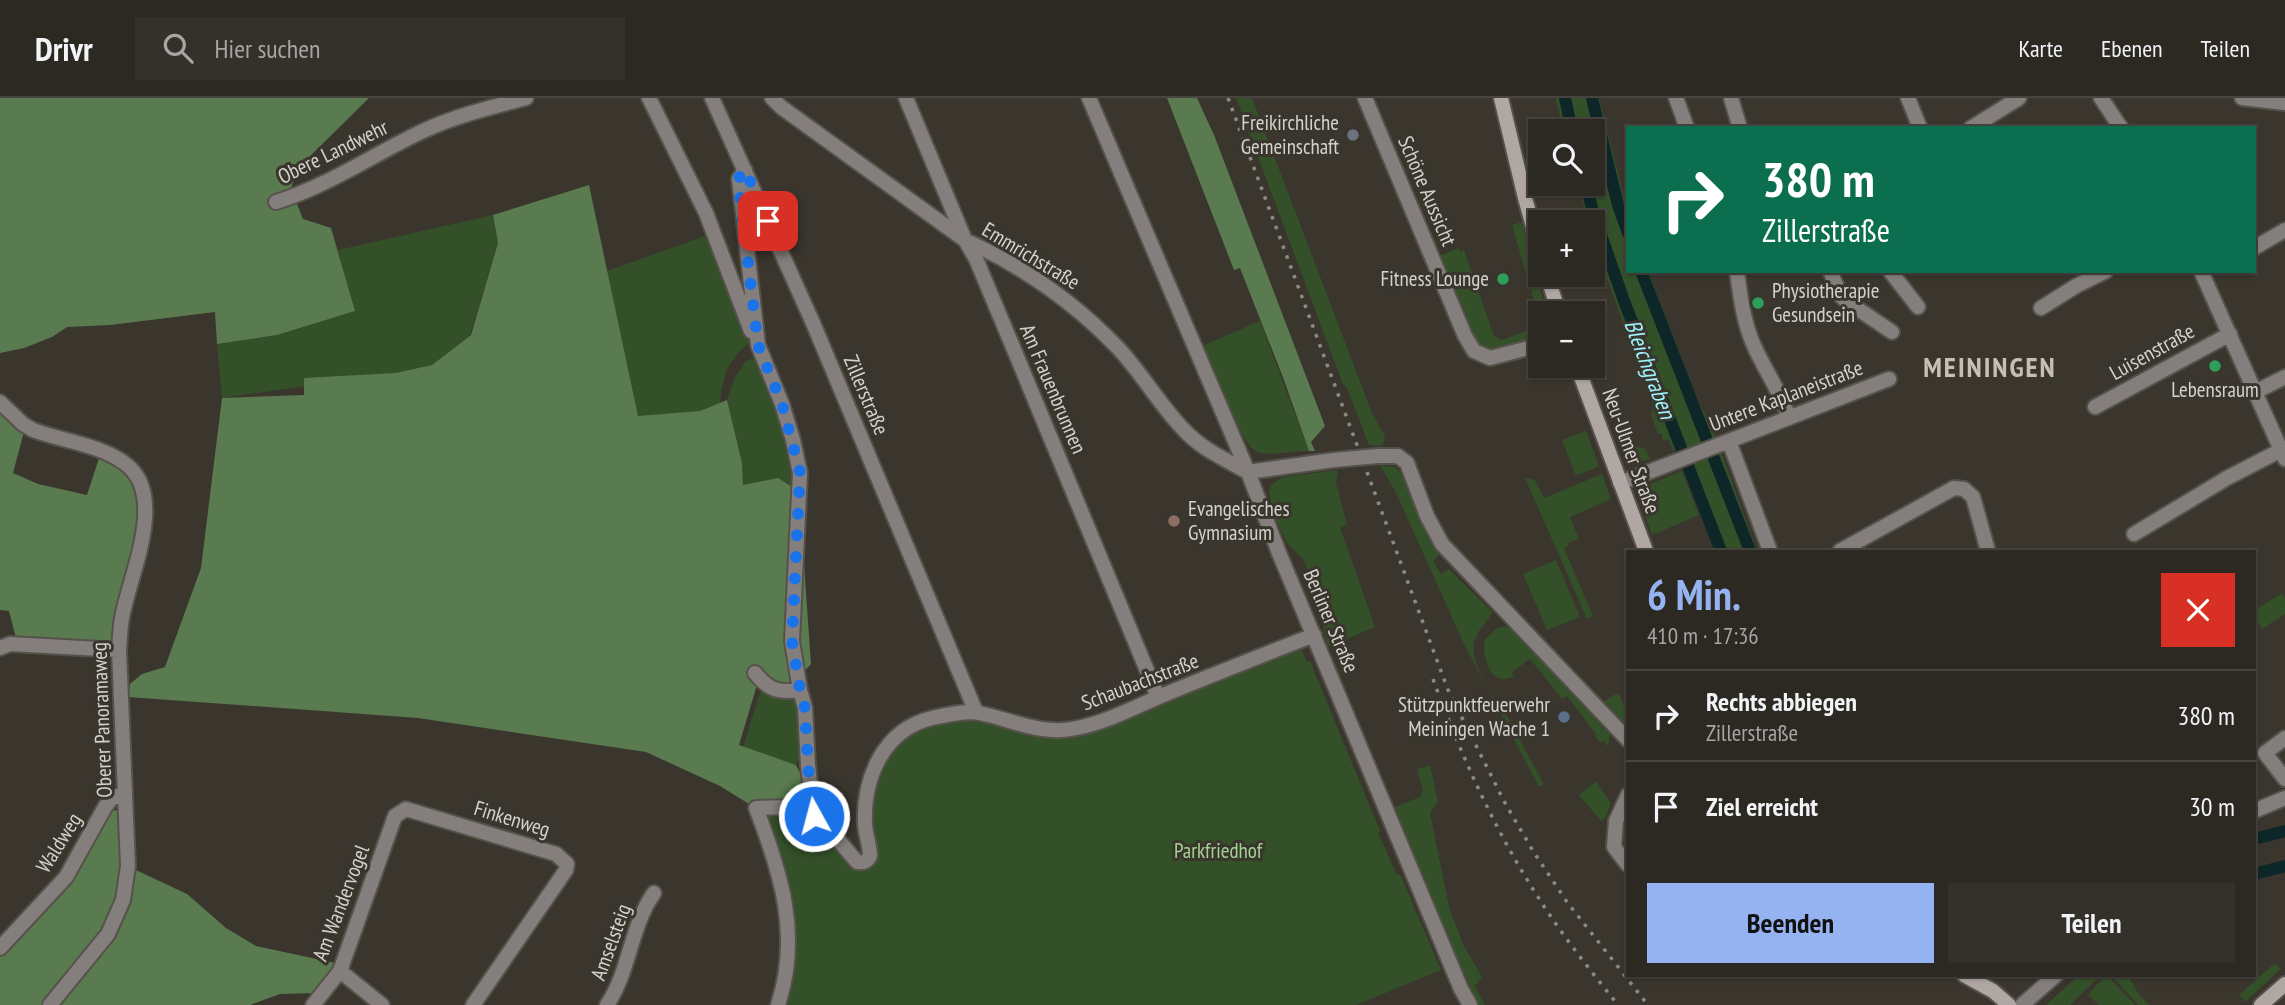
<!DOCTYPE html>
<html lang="de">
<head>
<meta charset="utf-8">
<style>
  :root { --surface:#2c2822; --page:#34302a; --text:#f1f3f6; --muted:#a6a6a5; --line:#484440; --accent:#95b2f1 }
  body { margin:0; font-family:"PT Sans Narrow",sans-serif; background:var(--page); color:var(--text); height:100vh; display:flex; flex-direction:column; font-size:26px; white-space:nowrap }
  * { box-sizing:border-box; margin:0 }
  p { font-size:23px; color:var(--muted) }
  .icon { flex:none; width:38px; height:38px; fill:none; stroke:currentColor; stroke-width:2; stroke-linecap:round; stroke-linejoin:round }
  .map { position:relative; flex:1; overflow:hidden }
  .drawer { position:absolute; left:1626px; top:452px; width:630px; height:427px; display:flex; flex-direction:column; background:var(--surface); border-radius:0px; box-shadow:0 2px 5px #0004,0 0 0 2px var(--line) }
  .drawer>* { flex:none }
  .hud { position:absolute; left:1626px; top:28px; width:630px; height:147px; border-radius:0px; box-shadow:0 2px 5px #0004,0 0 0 2px var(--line); background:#0b6e4f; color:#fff; overflow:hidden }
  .controls { position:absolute; left:1528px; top:21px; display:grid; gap:14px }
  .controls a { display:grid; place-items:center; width:77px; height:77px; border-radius:0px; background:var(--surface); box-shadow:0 2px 5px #0004,0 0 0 2px var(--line); font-size:35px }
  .pin { position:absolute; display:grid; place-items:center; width:60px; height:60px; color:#fff; margin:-30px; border-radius:14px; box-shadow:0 4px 10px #0006 }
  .me { position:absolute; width:77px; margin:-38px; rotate:353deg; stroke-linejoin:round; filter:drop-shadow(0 0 5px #0008) }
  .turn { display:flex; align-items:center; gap:24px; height:147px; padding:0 21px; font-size:32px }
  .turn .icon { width:91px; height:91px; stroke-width:2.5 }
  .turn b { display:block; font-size:49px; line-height:60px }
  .round { display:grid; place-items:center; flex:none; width:74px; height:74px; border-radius:0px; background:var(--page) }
  .summary { display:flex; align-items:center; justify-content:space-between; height:119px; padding:0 21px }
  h1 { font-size:42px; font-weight:800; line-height:52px; color:var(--accent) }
  .primary-button { display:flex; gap:14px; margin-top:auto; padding:14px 21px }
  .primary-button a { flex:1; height:80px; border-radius:0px; background:var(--accent); color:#111; font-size:28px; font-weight:800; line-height:80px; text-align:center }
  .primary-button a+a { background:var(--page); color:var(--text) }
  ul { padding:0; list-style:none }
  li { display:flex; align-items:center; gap:21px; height:91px; padding:0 21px; border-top:2px solid var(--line) }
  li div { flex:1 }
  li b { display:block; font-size:26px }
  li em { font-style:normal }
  header { display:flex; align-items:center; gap:42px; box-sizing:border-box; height:98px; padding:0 35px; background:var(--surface); border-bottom:2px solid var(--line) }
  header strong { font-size:33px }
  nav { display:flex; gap:38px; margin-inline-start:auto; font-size:24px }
  .search { width:490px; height:63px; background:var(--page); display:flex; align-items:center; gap:18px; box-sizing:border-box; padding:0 24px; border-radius:0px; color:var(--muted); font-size:26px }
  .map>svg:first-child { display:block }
</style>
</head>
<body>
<header>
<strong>Drivr</strong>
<div class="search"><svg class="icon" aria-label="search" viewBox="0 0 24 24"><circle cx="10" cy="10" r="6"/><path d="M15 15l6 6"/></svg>Hier suchen</div>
<nav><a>Karte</a><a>Ebenen</a><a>Teilen</a></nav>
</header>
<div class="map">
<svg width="2285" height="907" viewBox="0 0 2285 907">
  <rect width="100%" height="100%" fill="#3a362e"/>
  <path fill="#335028" d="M1236,0H1252L1372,315L1385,338L1384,345L1381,348L1369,347L1347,290L1342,284Z
    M1555,0H1599L1627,111L1628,173H1648L1697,300L1715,337L1757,453H1715L1676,353L1673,352L1668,341L1663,343L1661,335L1658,336L1651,317L1653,309L1594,143L1592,124H1589L1578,86H1592V33H1564Z
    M493,117L498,145L470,237L432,267L395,275L222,300L217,246L277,237L354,213L338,152Z
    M1522,124L1547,215H1540V224L1512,127Z
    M705,138L721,171L750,244C728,262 723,277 720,305L700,313L638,319L607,173Z
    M1459,150L1460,154L1464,152L1494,238L1501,242L1526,233L1529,242L1495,253L1482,250L1473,238L1439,158Z
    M1260,223L1309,353C1293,352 1275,358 1260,355C1241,352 1210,267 1202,248Z
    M757,260L792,361L795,391L778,380L743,388L742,365L727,302L735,279L746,263Z
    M1586,333L1599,368L1578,377L1575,376L1562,342Z
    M1617,338L1627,347L1646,351L1650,361L1640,364L1631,363L1624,356Z
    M1380,367L1395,369L1405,380L1420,422L1440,456L1433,463L1441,476L1449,471L1492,514C1489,522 1481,528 1477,537C1468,555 1480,573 1487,590L1464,546L1396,395Z
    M1338,372L1336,385L1347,426L1340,429L1375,529L1328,549L1323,529L1324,517L1322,502L1303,461L1287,445L1273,415L1269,394L1271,387L1283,379Z
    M1682,373L1699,417L1652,437L1642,409V396L1652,385Z
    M1602,376L1611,401L1570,419L1579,441L1568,445L1569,448L1564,450L1593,518L1587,521L1525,380L1535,382L1544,400Z
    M1556,462L1580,519L1547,532L1523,476Z
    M2282,495L2285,500V516L2262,531L2254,520V513Z
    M1509,528L1610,637L1608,648L1603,643L1600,645L1595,638L1596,636L1567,598L1562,601L1530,561L1512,574L1514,578C1491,591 1481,558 1485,541L1497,530Z
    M1295,552L1302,553L1307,564L1310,563L1380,733L1378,735L1397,777L1400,776L1441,872L1356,907H782L790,864L763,713L793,711L864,771L869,718L879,672L904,638L937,622L976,619L1053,638L1177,597Z
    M761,592L800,602L805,645L796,667L743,649Z
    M1489,594L1503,611L1544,686L1539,689Z
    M1618,595L1627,612V628L1604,603Z
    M1430,667L1438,704L1430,715L1449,809L1463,846L1482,879L1475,888L1485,907H1479L1452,848L1395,709L1420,699L1423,692L1417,671Z
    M1596,683L1611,705L1606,719L1601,723L1579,697Z
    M2275,865L2281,871L2245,904L2239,897Z
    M2079,877H2101L2070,907H2046Z
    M2111,877H2128L2137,894L2149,907H2138Z
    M2109,879L2135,907H2099L2088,897L2103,880Z"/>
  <path fill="#5a7b4f" d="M0,0H369L297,71L291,91L303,121L331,130L355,213L277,237L217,246L215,214L110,227L67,229L52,239L24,250L0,255Z
    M1167,0H1197L1214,37L1325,328L1311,344L1315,353H1309L1284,282L1240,170L1234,172Z
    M589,87L638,318L700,313L727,302L742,365L743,387L778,380L806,398L803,452L811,566L792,587H757L739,647L796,667L801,677L807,713L775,704L749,706L720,688L646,654L418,620L128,599L130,586L142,576L165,569L201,470L222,300L304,297V280L395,275L432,267L471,237L498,145L493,117Z
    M0,309L25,330L13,375L38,386L87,397L100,357C108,362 120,367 127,374C157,405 121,509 111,548L16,540L9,513L0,512Z
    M109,711L118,713L121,765L187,796L226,830L256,848L335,865L316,895L280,896L250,907H0V857Z"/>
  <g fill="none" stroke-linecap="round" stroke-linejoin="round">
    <path stroke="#0d2628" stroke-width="12" d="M1565,0L1572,33
      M1592,0L1618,107L1628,135
      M1586,86L1593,114L1624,203L1721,453
      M1641,173L1750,453
      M2254,741L2285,733
      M2254,776L2285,768"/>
    <defs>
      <path id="minor" d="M649,0L706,115L751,233
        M712,0L813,225L976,614
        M772,0L781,9L965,142C1022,168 1074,204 1118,250C1143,276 1163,313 1189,337C1206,353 1228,363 1248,374
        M906,0L965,142L976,161L1010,242L1158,599
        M1089,0L1248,374L1279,455L1461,891L1470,907
        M1365,0L1465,238L1474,253L1490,260L1540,247
        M1676,0L1687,30
        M1731,0L1740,30
        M1908,0L1920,30
        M2101,0L2121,30
        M2242,0L2285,5
        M1971,30L2019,0
        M745,72L739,81L758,247L782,306L793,342L800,375L792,543L800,592L805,610L808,668L814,718L816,725L840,744L857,764C863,765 867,764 870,758C870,748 866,738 865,727C863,680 883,632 932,620C946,617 966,612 979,615C1013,622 1042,638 1077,630C1107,624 1133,610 1161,598C1212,577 1263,557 1314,537
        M276,104C328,88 374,56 423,33C455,18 492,9 526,0
        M2254,150L2285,132
        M1737,173C1740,198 1744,227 1755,250C1766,274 1781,295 1789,320
        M1830,173L1841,198L1846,203L1892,234
        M1890,173L1918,209
        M2201,173L2285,361
        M2041,210L2076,188L2106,173
        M2255,294L2285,279
        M0,304L23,326L33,332C62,343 97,346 123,364C170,395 129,478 122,520C120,531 120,542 119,552L128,768L123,802L108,836L50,907
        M2095,309L2230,236
        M1729,343L1770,453
        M1378,358H1398L1407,365L1427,418L1442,446L1628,642
        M1248,374L1334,362
        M1620,385L1889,281
        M2134,436L2227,380L2281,352
        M1840,453L1954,390L1964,391L1973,399L1988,453
        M0,550L10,546L119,552
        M755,575C769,592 777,595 800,592
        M2285,640L2265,655L2285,681
        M1628,697L1616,723L1614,749L1628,767
        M2254,713L2285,700
        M0,850L66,779L105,709L111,701L125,695
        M340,873L382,907
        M313,907L340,873L395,718L406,711L556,756L567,766L566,772L473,907
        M607,907C630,873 630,829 654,795
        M778,907C801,837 781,775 756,710L793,709L816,725
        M2022,907L2056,877"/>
      <path id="secondary" d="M1501,0L1525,100L1540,154
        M1547,177L1559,215
        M1577,268L1646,453
        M1964,877L1993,893L2009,907
        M2261,907L2285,886"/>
    </defs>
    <use href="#minor" stroke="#56524b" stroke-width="18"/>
    <use href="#secondary" stroke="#56524b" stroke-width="18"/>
    <use href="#minor" stroke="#847f7d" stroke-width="14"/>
    <use href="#secondary" stroke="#b0a7a5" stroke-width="14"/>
    <path stroke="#8d8a83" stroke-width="3.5" stroke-dasharray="3.5 7" stroke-linecap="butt" d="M1228,0L1448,592L1505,705L1533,753L1567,804L1648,907
      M1433,581C1461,657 1494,731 1538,799C1562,837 1590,872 1618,907"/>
    <defs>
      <path id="minor-bridge" d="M1334,362L1378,358"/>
    </defs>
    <use href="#minor-bridge" stroke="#56524b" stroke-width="18" stroke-linecap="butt"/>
    <use href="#minor-bridge" stroke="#847f7d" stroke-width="14"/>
  </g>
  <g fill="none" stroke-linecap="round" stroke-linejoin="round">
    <path stroke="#1a73e8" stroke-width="12" stroke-dasharray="0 21.6" d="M768,123L745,72L738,81L758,247L782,306L800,374L792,543L800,592L805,610L808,668L814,718"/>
  </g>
  <circle fill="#6b7280" stroke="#3a362e" stroke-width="2.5" cx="1353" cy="37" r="7"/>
  <g fill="#2e9e5b" stroke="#3a362e" stroke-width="2.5">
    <circle cx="1503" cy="181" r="7"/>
    <circle cx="1758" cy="205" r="7"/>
    <circle cx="2215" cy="268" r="7"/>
  </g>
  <circle fill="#8d6e63" stroke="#3a362e" stroke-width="2.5" cx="1174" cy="423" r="7"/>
  <circle fill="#5c6f8a" stroke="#3a362e" stroke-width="2.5" cx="1564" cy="619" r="7"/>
  <g text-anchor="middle" stroke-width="6" stroke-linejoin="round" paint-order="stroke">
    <g font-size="21" fill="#d5d2cd" stroke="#3a362e" text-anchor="end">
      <text x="1339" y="32">Freikirchliche<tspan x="1339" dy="24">Gemeinschaft</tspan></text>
      <text x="1489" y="188">Fitness Lounge</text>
      <text x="1772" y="200" text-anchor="start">Physiotherapie<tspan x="1772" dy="24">Gesundsein</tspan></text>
      <text x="2215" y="299" text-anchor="middle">Lebensraum</text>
      <text x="1188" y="418" text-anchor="start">Evangelisches<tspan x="1188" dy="24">Gymnasium</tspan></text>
      <text x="1550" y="614">Stützpunktfeuerwehr<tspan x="1550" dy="24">Meiningen Wache 1</tspan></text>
    </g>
    <g font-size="21" fill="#d5d2cd" stroke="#3a362e">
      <text transform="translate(333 54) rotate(-26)" y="7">Obere Landwehr</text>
      <text transform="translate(1427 93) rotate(67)" y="7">Schöne Aussicht</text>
      <text transform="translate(1031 158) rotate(31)" y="7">Emmrichstraße</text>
      <text transform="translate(2152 254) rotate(-29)" y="7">Luisenstraße</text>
      <text transform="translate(1053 291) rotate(67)" y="7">Am Frauenbrunnen</text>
      <text transform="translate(866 297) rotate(67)" y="7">Zillerstraße</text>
      <text transform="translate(1786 298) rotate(-21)" y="7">Untere Kaplaneistraße</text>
      <text transform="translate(1631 353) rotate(70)" y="7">Neu-Ulmer Straße</text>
      <text transform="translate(1331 523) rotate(67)" y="7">Berliner Straße</text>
      <text transform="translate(1140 584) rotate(-21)" y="7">Schaubachstraße</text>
      <text transform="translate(102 622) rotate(-92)" y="7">Oberer Panoramaweg</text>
      <text transform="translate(512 721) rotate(17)" y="7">Finkenweg</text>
      <text transform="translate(59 745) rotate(-58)" y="7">Waldweg</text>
      <text transform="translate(341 805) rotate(-69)" y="7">Am Wandervogel</text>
      <text transform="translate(611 844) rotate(-70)" y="7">Amselsteig</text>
    </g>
    <g font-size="21" fill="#a1d490" stroke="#3a362e">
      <text x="1218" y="760">Parkfriedhof</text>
    </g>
    <g font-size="23" font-style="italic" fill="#9bf3fc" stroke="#3a362e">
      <text transform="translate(1650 271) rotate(69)" y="8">Bleichgraben</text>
    </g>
    <g font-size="28" font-weight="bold" letter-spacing="2" fill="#c5bfb5" stroke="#3a362e">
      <text x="1990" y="279">MEININGEN</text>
    </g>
  </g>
</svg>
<div class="controls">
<a><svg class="icon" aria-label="search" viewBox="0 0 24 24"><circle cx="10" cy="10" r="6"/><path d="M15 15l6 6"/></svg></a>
<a>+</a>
<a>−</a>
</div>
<div class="pin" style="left:768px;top:123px;background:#d93025"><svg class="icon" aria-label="arrive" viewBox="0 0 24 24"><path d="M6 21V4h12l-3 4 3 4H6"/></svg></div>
<svg class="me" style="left:814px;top:718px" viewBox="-20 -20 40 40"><circle r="17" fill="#1a73e8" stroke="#fff" stroke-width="3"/><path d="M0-11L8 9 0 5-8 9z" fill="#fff"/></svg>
<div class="hud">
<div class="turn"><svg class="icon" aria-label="right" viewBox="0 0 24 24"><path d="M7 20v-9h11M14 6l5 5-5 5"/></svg><div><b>380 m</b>Zillerstraße</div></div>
</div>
<section class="drawer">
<div class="summary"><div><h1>6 Min.</h1><p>410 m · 17:36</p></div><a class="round" style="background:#d93025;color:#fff"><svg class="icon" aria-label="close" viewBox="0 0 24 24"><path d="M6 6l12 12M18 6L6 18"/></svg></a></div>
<ul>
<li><svg class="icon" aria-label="right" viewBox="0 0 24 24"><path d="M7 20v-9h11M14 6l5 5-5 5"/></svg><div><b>Rechts abbiegen</b><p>Zillerstraße</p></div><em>380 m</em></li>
<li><svg class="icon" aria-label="arrive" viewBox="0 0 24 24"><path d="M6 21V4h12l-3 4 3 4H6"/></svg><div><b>Ziel erreicht</b></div><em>30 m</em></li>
</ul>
<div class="primary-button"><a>Beenden</a><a>Teilen</a></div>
</section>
</div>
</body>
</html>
